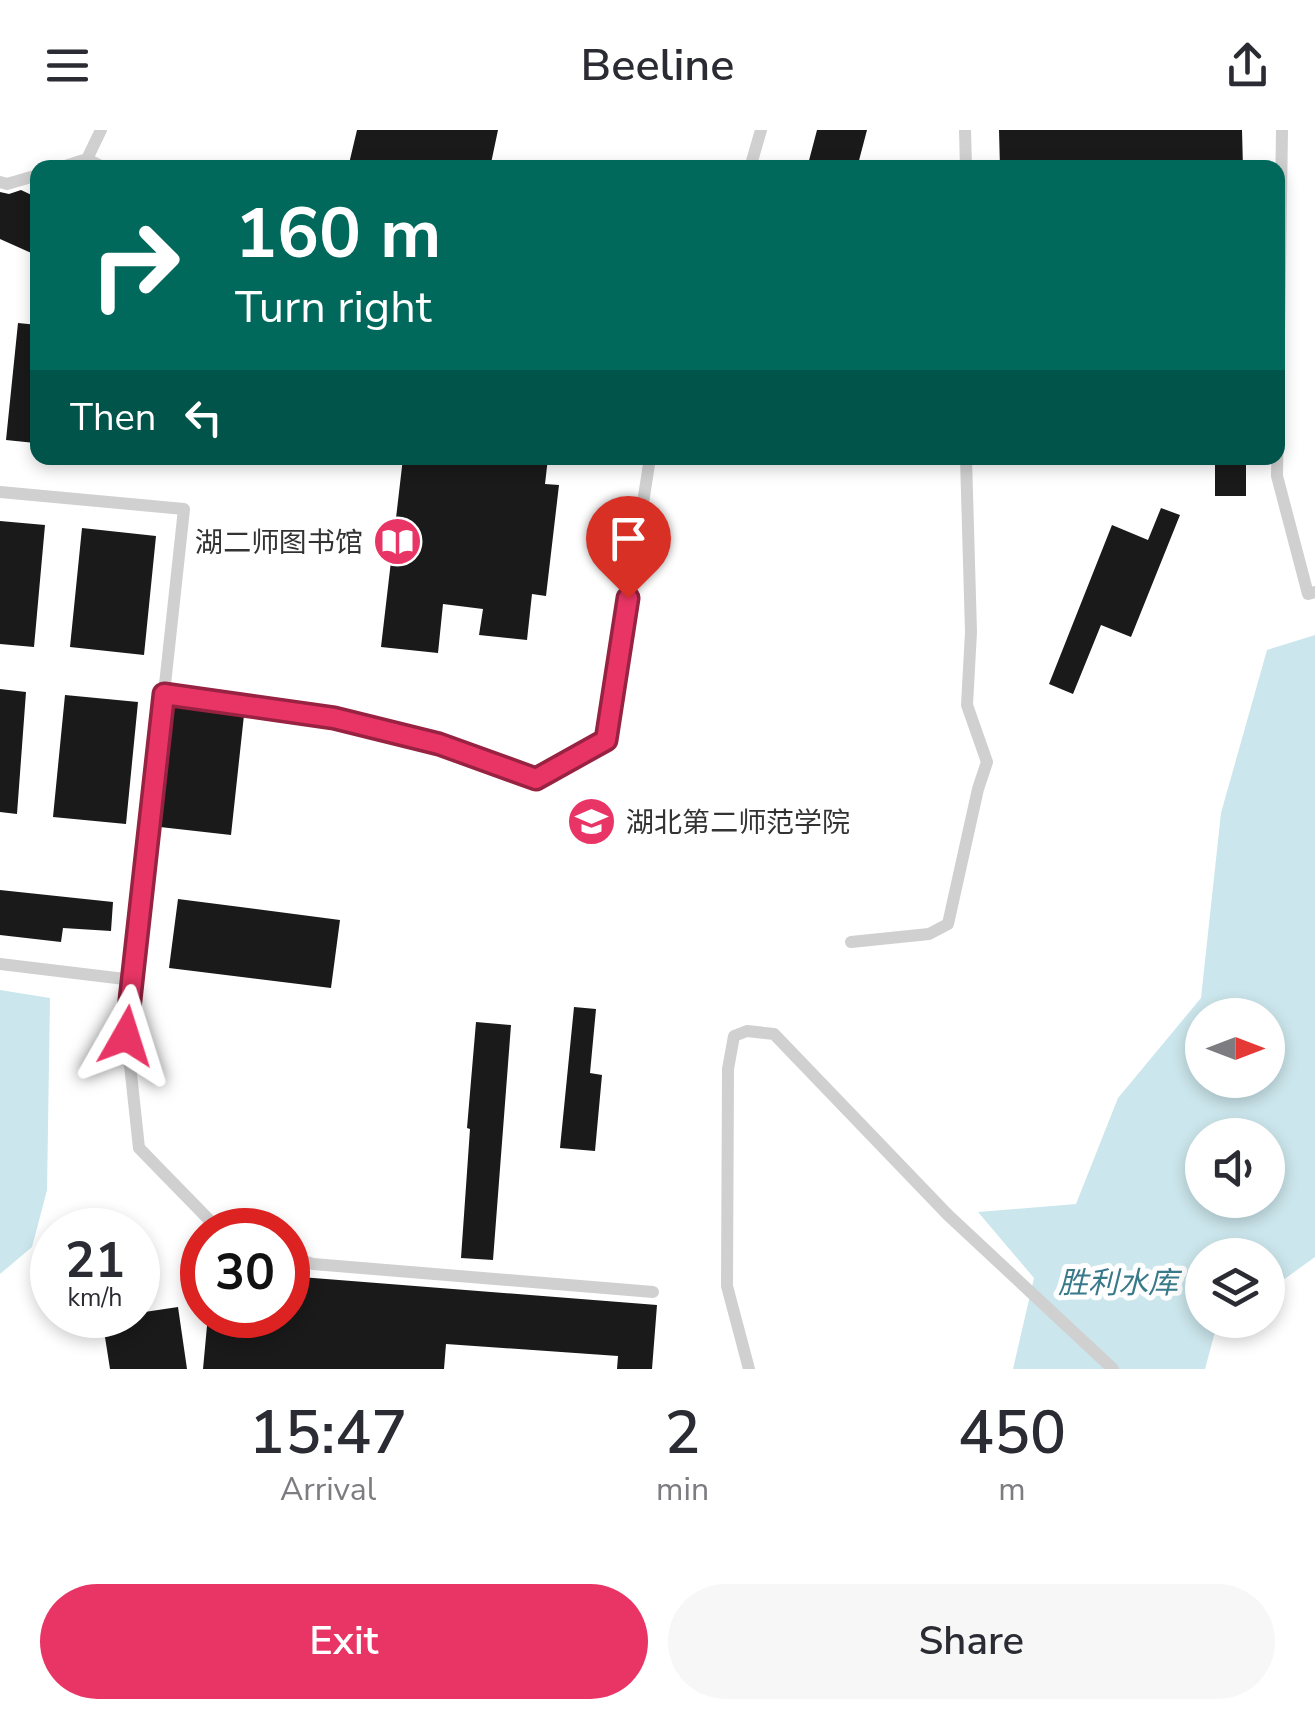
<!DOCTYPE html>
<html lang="en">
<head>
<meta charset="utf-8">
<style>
  :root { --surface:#fff; --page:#f7f7f7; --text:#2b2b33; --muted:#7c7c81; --accent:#e93565 }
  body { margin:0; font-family:"Nunito Sans","Noto Sans SC",sans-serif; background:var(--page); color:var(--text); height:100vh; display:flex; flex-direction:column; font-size:38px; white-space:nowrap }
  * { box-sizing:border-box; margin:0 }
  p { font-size:32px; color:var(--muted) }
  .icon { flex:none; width:55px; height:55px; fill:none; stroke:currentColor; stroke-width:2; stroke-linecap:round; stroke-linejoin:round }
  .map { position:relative; height:1239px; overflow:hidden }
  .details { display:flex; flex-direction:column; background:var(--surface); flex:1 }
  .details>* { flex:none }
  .banner { position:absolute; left:30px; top:30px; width:1255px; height:305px; border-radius:20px; box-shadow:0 5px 15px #0003; background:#00695c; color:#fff; overflow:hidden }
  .needle { width:65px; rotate:90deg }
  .buttons { position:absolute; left:1185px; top:868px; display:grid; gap:20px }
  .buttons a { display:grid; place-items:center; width:100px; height:100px; border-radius:50%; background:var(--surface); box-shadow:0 5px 15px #0003; font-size:50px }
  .speed { position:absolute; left:30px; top:1078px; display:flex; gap:20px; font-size:50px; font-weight:700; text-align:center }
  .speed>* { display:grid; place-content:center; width:130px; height:130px; border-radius:50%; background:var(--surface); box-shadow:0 5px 15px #0003; line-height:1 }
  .speed small { font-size:25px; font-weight:400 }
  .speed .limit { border:15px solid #d22; background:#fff; color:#111 }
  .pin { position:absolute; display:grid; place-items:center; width:85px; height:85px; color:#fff; margin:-102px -42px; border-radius:50% 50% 50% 0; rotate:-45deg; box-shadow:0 0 10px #0007 }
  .pin .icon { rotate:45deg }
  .me { position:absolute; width:110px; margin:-55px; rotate:6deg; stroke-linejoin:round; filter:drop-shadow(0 0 8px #0008) }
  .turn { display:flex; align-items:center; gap:35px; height:210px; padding:0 40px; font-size:45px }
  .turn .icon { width:130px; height:130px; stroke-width:2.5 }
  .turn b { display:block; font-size:70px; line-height:85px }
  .then { display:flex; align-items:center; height:95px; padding:0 40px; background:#0003; gap:20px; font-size:38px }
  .eta { display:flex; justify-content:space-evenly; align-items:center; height:170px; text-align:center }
  .eta b { font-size:60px; font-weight:600; line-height:70px }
  .action { display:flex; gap:20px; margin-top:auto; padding:20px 40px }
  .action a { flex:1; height:115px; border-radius:60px; background:var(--accent); color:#fff; font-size:40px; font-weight:600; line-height:115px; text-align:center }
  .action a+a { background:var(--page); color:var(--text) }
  header { display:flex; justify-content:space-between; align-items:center; height:130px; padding:0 40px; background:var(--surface); font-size:45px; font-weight:600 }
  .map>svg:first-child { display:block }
</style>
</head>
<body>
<header><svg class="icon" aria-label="menu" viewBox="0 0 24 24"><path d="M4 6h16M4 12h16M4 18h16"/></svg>Beeline<svg class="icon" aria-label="share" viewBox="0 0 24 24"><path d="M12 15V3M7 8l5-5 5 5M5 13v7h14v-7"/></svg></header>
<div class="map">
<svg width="1315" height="1239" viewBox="0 0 1315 1239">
  <rect width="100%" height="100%" fill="#fff"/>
  <path fill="#cbe6ec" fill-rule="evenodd" d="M1315,505V1127L1268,1161V1125H1202V1190H1228L1216,1198L1205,1239H1013L1034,1148L978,1082L1076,1074L1118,968L1201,868L1221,683L1267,520ZM1202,885H1268V950H1202ZM1202,1005H1268V1070H1202Z
    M0,860L50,868L47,1060L32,1117L0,1144Z"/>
  <path fill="#1a1a1a" d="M357,0H498L490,38H348Z
    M817,0H867L857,38H807Z
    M999,0H1242L1243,38H1000Z
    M21,60L38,68V126L0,109V62L9,64Z
    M18,193L38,195V289L35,313L6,310Z
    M403,328H452L498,333L499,328H548L545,354L559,355L546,466L532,464L527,510L479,505L483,479L443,474L438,523L381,517Z
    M1215,328H1246V366H1215Z
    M1161,378L1180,385L1131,507L1101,495L1073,564L1049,554L1112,395L1148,410Z
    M0,391L45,395L34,517L0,514Z
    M82,398L156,406L144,525L70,517Z
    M0,559L26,562L17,684L0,682Z
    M65,565L138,572L126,694L53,687Z
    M174,577L244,585L231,705L160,697Z
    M0,760L113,772L111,801L63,798L61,812L0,805Z
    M178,769L340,790L331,858L169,838Z
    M574,877L596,879L590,943L602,945L595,1021L560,1018Z
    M476,892L511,895L493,1130L461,1128L470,999L467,998Z
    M288,1146L657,1175L652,1239H617L618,1226L446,1214L444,1239H203L208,1185H288Z
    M178,1177L187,1239H110L102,1188L138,1185V1183Z"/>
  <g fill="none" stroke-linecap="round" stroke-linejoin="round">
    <path stroke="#d0d0d0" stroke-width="12" d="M965,0L966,38
      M1282,0L1277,346L1308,464L1315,462
      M87,29L105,38
      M59,38L87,29L101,0
      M750,38L761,0
      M0,52L7,54L38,45
      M0,362L184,379L133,850L0,834
      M164,564L334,587L439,614L536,649L606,609L650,328
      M851,812L929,804L948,794L978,659L987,632L967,575L971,502L966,328
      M133,850L127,907L139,1018L219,1100
      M288,1126L313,1134L653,1162
      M749,1239L727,1156L728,939L734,906L747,901L774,904L948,1085L1113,1239"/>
  </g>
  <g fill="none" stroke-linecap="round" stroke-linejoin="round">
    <defs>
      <path id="route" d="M126,906L164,564L334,588L439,614L536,649L606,610L628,468"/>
    </defs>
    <use href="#route" stroke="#972242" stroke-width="25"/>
    <use href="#route" stroke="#e93565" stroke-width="18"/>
  </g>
  <defs>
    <symbol id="library-disc" viewBox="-11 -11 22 22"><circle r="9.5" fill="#e93565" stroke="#fff"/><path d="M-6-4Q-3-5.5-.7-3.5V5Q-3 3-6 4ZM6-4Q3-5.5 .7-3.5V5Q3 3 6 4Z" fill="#fff"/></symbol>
    <symbol id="university-disc" viewBox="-11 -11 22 22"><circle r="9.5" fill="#e93565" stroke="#fff"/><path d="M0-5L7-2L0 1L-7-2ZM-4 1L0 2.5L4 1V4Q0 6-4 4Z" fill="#fff"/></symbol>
  </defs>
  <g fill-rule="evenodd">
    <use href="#library-disc" x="370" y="384" width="55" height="55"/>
    <use href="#university-disc" x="564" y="664" width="55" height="55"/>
  </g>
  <g text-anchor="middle" stroke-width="10" stroke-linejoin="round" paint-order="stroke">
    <g font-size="28" fill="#333" stroke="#fff" text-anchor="end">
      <text x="363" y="422">湖二师图书馆</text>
      <text x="626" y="702" text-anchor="start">湖北第二师范学院</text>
    </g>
    <g font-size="30" font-style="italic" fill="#397a8a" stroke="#fff">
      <text x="1118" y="1163">胜利水库</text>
    </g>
  </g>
</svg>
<div class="buttons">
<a><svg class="needle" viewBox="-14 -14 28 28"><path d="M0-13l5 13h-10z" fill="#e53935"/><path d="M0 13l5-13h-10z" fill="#7c7c81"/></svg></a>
<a><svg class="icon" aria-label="sound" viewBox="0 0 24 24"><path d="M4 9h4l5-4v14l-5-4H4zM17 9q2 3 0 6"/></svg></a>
<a><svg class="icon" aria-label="layers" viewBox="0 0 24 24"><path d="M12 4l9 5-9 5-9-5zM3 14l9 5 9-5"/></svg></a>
</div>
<div class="speed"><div>21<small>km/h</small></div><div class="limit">30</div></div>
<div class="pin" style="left:628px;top:468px;background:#d93025"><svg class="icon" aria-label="arrive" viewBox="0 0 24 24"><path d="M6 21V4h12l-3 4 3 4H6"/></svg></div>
<svg class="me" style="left:126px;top:906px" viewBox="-20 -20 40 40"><path d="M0-17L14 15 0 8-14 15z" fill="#e93565" stroke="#fff" stroke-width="4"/></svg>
<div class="banner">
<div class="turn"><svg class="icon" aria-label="right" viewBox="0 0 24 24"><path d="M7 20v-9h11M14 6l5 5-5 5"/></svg><div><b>160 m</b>Turn right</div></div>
<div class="then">Then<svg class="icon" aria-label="left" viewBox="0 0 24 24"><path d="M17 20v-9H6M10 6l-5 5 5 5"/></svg></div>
</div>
</div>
<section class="details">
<div class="eta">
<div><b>15:47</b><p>Arrival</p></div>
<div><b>2</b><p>min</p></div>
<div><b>450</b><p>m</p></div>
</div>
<div class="action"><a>Exit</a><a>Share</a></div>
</section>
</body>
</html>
